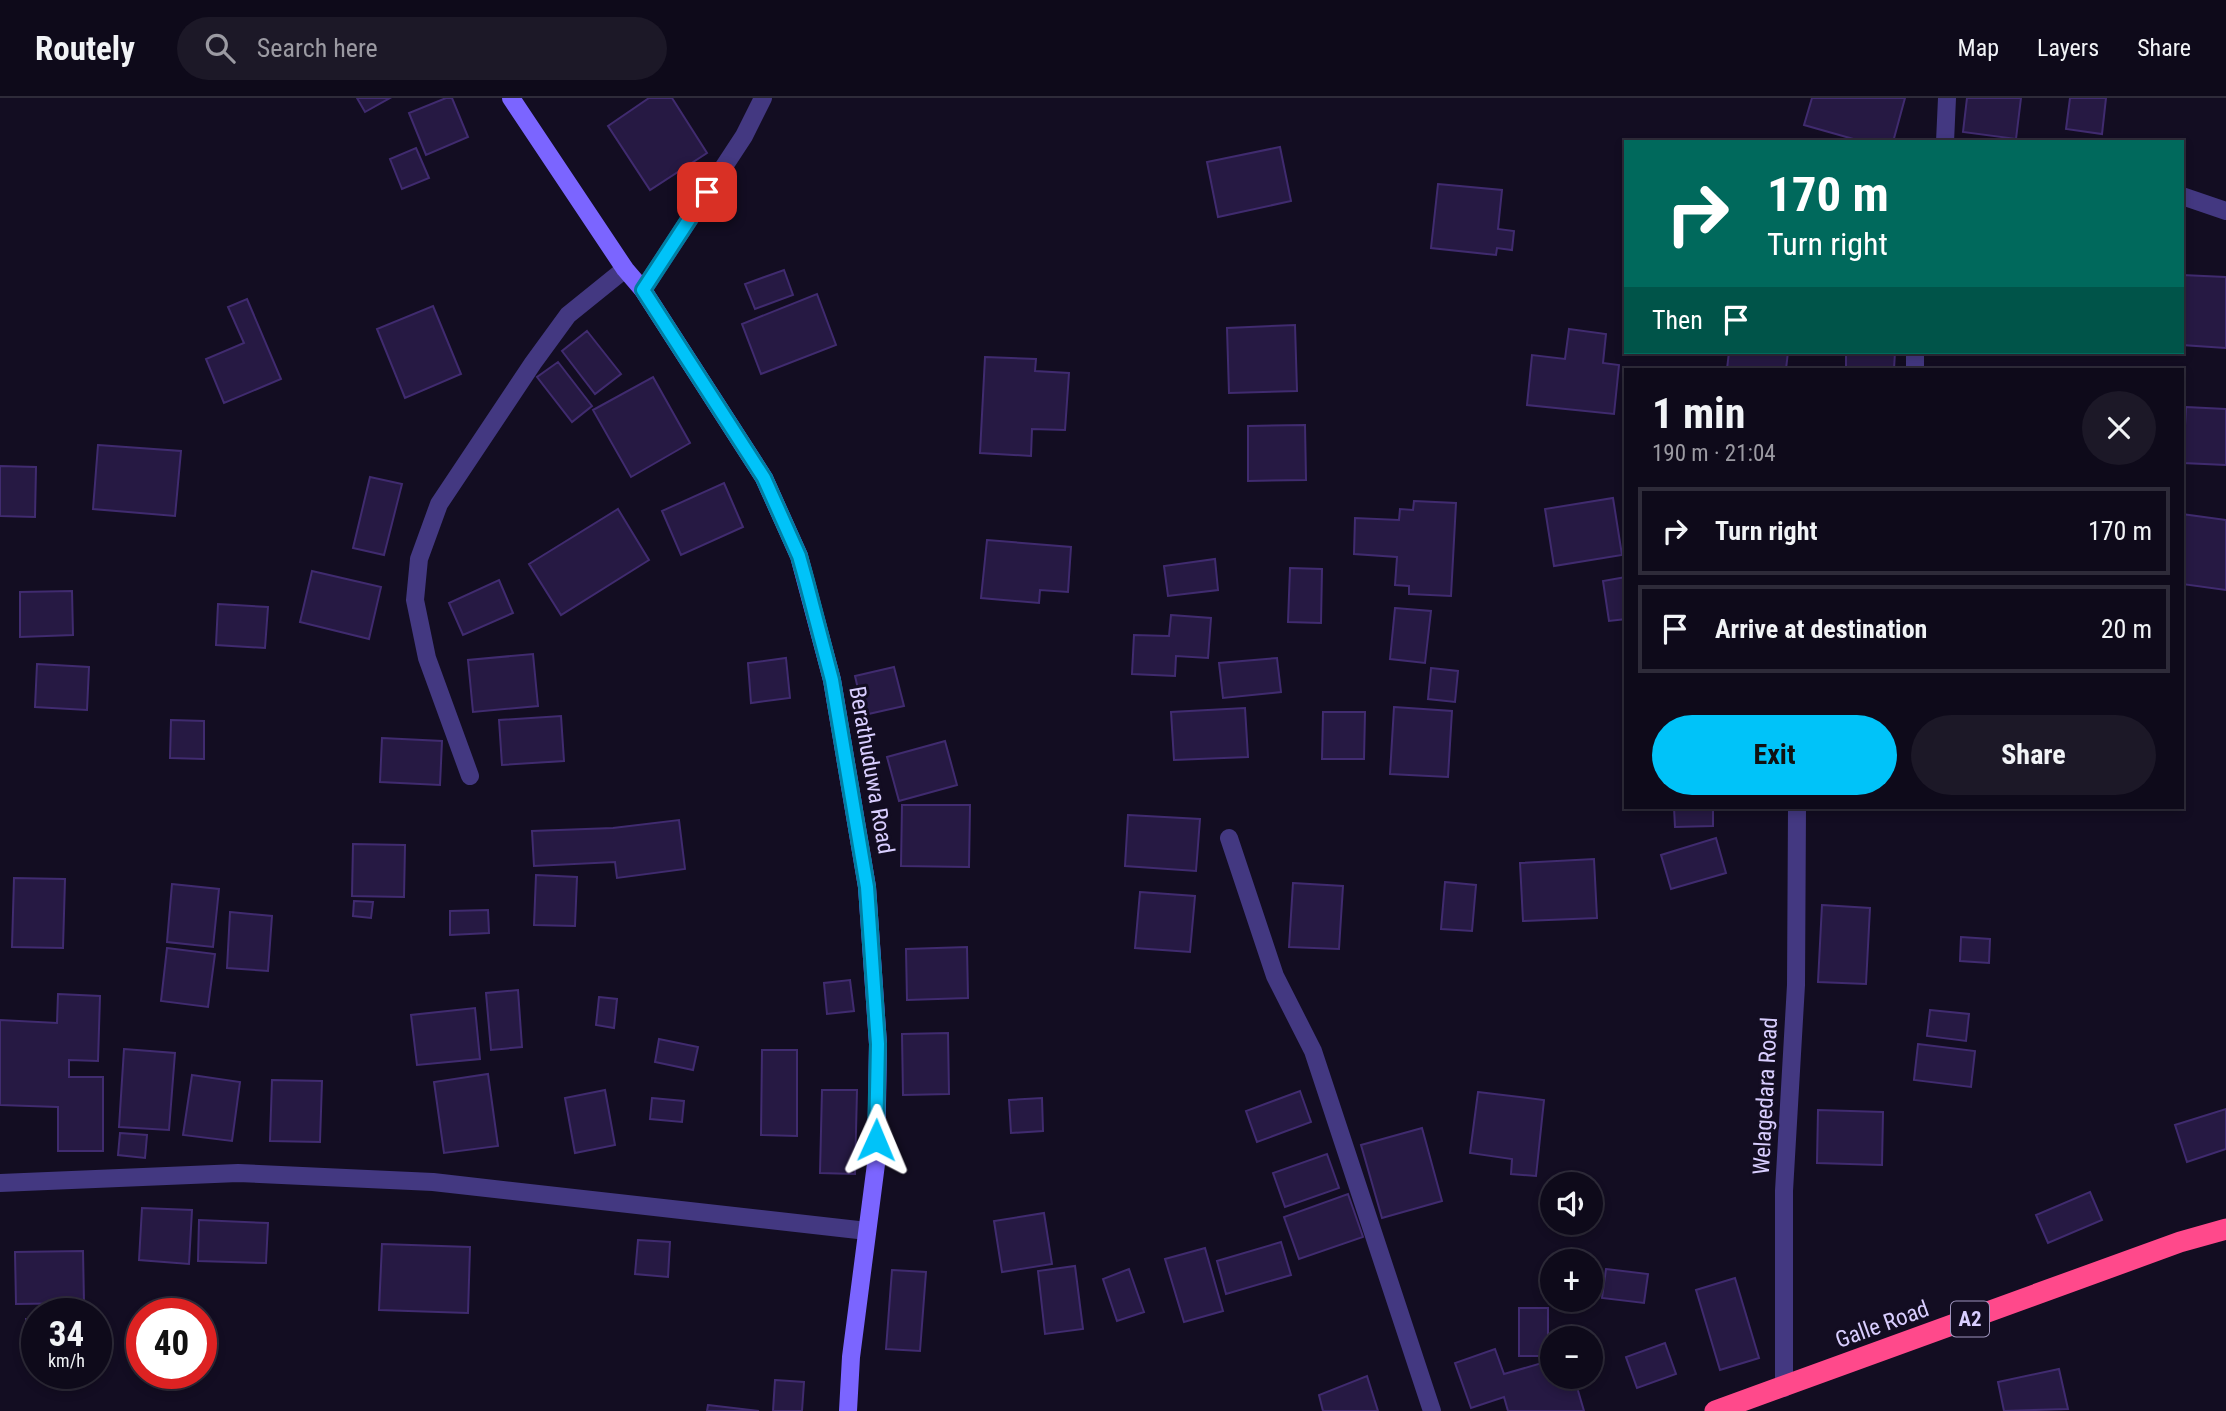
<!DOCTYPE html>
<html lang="en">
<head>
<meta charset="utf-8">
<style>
  :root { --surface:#0e0a1a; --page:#1c1827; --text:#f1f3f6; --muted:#9b9aa2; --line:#2e2b39; --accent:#00c3f9 }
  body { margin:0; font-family:"Roboto Condensed",sans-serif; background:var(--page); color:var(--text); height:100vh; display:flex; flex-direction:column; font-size:26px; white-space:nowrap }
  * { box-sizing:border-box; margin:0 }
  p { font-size:23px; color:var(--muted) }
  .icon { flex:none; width:38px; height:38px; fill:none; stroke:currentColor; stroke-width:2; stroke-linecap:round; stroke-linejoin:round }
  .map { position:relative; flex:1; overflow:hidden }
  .sheet { position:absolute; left:1624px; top:270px; width:560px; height:441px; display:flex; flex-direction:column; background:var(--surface); border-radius:0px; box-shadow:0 4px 10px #0003,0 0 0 2px var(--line) }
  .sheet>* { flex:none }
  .top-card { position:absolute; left:1624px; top:42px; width:560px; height:214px; border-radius:0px; box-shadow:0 4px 10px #0003,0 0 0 2px var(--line); background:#00695c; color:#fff; overflow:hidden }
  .fabs { position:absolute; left:1540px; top:1074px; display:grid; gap:14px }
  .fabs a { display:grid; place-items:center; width:63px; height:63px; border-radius:50%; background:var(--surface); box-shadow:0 4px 10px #0003,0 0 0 2px var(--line); font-size:35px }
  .speed { position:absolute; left:21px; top:1200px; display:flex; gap:14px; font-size:35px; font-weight:700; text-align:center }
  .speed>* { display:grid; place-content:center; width:91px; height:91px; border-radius:50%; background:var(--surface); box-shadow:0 4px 10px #0003,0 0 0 2px var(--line); line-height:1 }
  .speed small { font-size:18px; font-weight:400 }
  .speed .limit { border:10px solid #d22; background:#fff; color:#111 }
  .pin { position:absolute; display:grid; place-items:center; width:60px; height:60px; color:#fff; margin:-30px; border-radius:14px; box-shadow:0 4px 10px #0006 }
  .me { position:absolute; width:77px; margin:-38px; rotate:1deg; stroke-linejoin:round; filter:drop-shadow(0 0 5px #0008) }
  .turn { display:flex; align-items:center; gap:24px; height:147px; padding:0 28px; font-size:32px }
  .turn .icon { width:91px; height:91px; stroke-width:2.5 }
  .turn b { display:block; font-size:49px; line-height:60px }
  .then { display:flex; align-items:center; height:66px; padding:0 28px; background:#0003; gap:14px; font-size:26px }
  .round { display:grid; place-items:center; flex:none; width:74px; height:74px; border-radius:37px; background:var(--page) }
  .headline { display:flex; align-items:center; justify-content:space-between; height:119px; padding:0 28px }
  h1 { font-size:42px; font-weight:700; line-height:52px }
  .primary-button { display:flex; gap:14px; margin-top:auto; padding:14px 28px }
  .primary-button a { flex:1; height:80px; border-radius:42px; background:var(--accent); color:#111; font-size:28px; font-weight:700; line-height:80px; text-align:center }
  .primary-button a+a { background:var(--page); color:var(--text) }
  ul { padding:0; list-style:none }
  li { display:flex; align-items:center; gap:21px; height:88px; margin:0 14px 10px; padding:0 14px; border:4px solid var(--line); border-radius:0px }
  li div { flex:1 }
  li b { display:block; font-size:26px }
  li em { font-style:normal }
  header { display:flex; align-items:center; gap:42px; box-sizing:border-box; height:98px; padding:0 35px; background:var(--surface); border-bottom:2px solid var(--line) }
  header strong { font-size:33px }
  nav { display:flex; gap:38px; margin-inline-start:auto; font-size:24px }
  .search { width:490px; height:63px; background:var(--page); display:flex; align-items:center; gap:18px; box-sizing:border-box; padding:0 24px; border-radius:38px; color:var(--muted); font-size:26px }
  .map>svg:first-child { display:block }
</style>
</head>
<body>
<header>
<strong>Routely</strong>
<div class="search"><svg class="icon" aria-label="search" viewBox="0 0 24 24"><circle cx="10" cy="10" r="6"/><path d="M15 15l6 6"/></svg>Search here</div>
<nav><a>Map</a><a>Layers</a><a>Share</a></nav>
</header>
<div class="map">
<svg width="2226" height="1313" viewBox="0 0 2226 1313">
  <rect width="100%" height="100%" fill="#130d22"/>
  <path fill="#261943" stroke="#402b6f" stroke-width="2" d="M357,0H390L365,14Z
    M446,0H452L468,39L426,57L409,15Z
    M649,0H672L707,55L650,92L608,28Z
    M1812,0H1905L1893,44H1864L1804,27Z
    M1967,0H2021L2016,41L1963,34Z
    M2070,0H2106L2102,36L2066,31Z
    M1280,49L1291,103L1218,119L1207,64Z
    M416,50L429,80L402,91L390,61Z
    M1438,86L1502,92L1498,131L1514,133L1512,152L1497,150L1496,157L1431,150Z
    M784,172L793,197L755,211L745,186Z
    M2182,177L2226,179V250L2182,247Z
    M817,196L836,247L761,276L742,226Z
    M247,201L281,281L224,305L206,261L244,245L228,209Z
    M433,208L461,276L405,300L377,231Z
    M1295,227L1297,293L1229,295L1227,230Z
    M1569,231L1606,236L1603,265L1619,267L1614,316L1527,307L1532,257L1565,261Z
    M587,233L621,276L595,296L562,253Z
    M1729,254H1788L1786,271H1727Z
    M1846,254H1895L1894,271L1846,270Z
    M985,259L1036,261L1035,273L1069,275L1065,332L1032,331L1031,358L980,355Z
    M558,264L592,308L572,324L537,279Z
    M653,279L690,345L631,379L593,312Z
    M2186,309L2226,311V367L2183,365Z
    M1305,327L1306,382L1248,383V328Z
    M98,347L181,353L175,418L93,411Z
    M0,368L36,369L35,419L0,418Z
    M370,379L402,386L384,457L353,450Z
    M724,385L743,429L681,457L662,413Z
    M1613,400L1622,457L1554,468L1545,411Z
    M1414,403L1456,405L1451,498L1409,496V488L1395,487L1397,459L1354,456L1355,420L1399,422L1400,411L1413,412Z
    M618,411L649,462L561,517L529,466Z
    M2182,416L2226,422V492L2182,486Z
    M987,442L1071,449L1068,494L1040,492L1039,505L981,500Z
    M1215,461L1218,492L1168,498L1164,468Z
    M1290,470L1322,471L1321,525L1288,524Z
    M312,473L381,489L369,541L300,524Z
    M1626,479V521L1609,523L1603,483Z
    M499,482L513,515L463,537L449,505Z
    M72,493L73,537L20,539V494Z
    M218,506L268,509L265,550L216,547Z
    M1395,510L1431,513L1425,565L1390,561Z
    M1171,517L1211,520L1208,560L1176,558L1175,578L1132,576L1134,537L1169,538Z
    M533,556L538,608L473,614L468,562Z
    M786,560L790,600L751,605L748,565Z
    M1277,560L1281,594L1223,600L1219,565Z
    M37,566L89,569L87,612L35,609Z
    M894,569L904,608L864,617L855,578Z
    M1431,570L1458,573L1455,604L1428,601Z
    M1394,609L1452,613L1448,679L1390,676Z
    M1245,610L1248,659L1174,662L1171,614Z
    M1323,614H1365L1364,661H1322Z
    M561,618L564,663L502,667L499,622Z
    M171,622L204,623V661L170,660Z
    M382,640L442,643L440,687L380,684Z
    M945,643L957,687L899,703L887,659Z
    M902,707H970L969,769L901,768Z
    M1674,709H1713V728L1675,729Z
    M1128,717L1200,721L1196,773L1125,768Z
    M679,722L685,771L617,780L615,764L534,768L532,733L613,730Z
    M1716,740L1726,775L1671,791L1661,757Z
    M353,746L405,747L404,799L352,798Z
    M1594,761L1597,820L1523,823L1520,765Z
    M536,777L577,779L575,828L534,827Z
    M14,780L65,781L63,850L12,849Z
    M1445,784L1476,787L1472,833L1441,831Z
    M1293,785L1343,788L1339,851L1289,849Z
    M172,786L219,791L213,849L167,844Z
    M1140,794L1195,798L1190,854L1135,850Z
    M354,803L373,804L371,820L353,818Z
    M1822,807L1870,810L1866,886L1818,884Z
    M488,812L489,835L450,837V813Z
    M230,814L272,818L268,873L227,870Z
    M1961,839L1990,841L1989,865L1960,863Z
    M967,849L968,900L907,902L906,851Z
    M167,850L215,856L208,909L161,903Z
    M850,882L854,913L827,916L824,885Z
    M518,892L522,949L491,952L486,895Z
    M58,896L100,898L98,963L69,962V979H103V1053H58V1009L0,1007V922L57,925Z
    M599,899L617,901L614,930L596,927Z
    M475,910L480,961L417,967L411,917Z
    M1930,912L1969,916L1966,943L1927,938Z
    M948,935L949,996L903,997L902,936Z
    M659,941L698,949L693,972L655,964Z
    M1918,946L1975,953L1971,989L1914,982Z
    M124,951L175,955L169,1032L119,1029Z
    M762,952H797V1038L761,1037Z
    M488,976L498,1048L444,1055L434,984Z
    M192,977L240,984L232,1043L183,1037Z
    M272,982L322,983L320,1044L270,1043Z
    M605,992L615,1047L575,1055L565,1000Z
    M822,992H857L855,1076L820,1075Z
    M1300,993L1311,1024L1257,1044L1246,1013Z
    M1478,994L1544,1002L1536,1078L1511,1076L1512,1061L1470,1055Z
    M652,1000L684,1003L682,1024L650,1021Z
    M1042,1000L1043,1033L1011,1035L1009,1002Z
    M2226,1011V1051L2187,1064L2175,1027Z
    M1818,1012L1883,1014L1882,1067L1817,1065Z
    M1422,1030L1442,1103L1382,1120L1361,1047Z
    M120,1035L147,1037L145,1060L118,1057Z
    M1327,1056L1339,1090L1285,1109L1273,1075Z
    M2090,1094L2102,1122L2048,1145L2036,1117Z
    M1348,1096L1363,1139L1299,1161L1284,1119Z
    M142,1110L192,1112L189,1166L139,1162Z
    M1044,1115L1052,1166L1002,1174L994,1123Z
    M199,1122L268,1125L266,1165L198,1163Z
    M638,1142L670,1144L668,1179L635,1176Z
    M1281,1144L1291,1177L1226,1196L1217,1163Z
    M382,1146L470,1149L468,1215L379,1212Z
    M1205,1150L1223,1213L1184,1224L1165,1161Z
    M83,1153L84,1205L16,1206L15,1154Z
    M1075,1168L1083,1231L1045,1236L1038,1173Z
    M1129,1171L1144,1214L1117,1223L1103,1181Z
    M1606,1171L1648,1176L1644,1205L1602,1200Z
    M892,1172L926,1174L920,1253L886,1251Z
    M1735,1180L1759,1260L1720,1272L1696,1192Z
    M1519,1210H1548V1258H1519Z
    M26,1221H37V1268H27Z
    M1665,1245L1676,1276L1637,1290L1626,1259Z
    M1495,1251L1504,1276L1552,1262V1279H1574L1584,1313H1508L1504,1299L1471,1310L1455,1265Z
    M2059,1271L2068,1311L2004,1313L1998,1284Z
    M1367,1278L1378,1313H1323L1319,1297Z
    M775,1282L804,1284L802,1313H773Z
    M708,1307L759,1313H707Z"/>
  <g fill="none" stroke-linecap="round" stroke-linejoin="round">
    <path stroke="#433881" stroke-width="18" d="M1945,44L1947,0
      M643,192L744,38L763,0
      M470,678L427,560L415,502L419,461L439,406L533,265L568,217L625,171
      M1229,740L1275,878L1313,953L1432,1313"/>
    <path stroke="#433881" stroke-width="18" d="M2182,98L2226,113
      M1915,254V271
      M0,1085L238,1075L433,1084L867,1133
      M1784,1290V1093L1796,887L1797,709"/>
    <path stroke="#7b65ff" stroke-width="18" d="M511,0L625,171L643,192L764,380L799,458L832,582L867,789L878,946L876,1066L851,1259L848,1313"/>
    <path stroke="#ff498b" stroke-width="21" d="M1715,1313L2180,1144L2226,1131"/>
  </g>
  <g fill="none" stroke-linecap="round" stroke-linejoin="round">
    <defs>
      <path id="route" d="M707,94L643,192L764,380L799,458L806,483L832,582L867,789L878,946L876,1042"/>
    </defs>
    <use href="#route" stroke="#007fa2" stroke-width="18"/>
    <use href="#route" stroke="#00c3f9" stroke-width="12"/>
  </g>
  <g text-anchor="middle" stroke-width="6" stroke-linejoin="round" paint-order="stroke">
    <rect fill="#130d22" stroke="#9e94bd" stroke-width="2" x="1951" y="1203.5" width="38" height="35" rx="5"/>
    <g font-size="21" font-weight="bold" fill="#d9ceff">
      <text x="1970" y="1228">A2</text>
    </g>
    <g font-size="23" fill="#d9ceff" stroke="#130d22">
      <text transform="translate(872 672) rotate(80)" y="8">Berathuduwa Road</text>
      <text transform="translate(1765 998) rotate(-87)" y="8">Welagedara Road</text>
      <text transform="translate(1882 1226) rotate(-20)" y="8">Galle Road</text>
    </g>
  </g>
</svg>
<div class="fabs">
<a><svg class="icon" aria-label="sound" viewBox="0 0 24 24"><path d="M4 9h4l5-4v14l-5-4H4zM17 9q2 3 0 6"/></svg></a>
<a>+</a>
<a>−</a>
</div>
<div class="speed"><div>34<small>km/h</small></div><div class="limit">40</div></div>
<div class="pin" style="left:707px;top:94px;background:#d93025"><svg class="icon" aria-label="arrive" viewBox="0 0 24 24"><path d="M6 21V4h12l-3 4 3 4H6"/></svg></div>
<svg class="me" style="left:876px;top:1042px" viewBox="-20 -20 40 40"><path d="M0-17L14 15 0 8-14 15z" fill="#00c3f9" stroke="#fff" stroke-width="4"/></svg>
<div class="top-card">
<div class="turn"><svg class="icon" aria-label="right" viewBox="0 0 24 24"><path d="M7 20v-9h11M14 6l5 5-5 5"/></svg><div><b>170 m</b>Turn right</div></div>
<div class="then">Then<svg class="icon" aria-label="arrive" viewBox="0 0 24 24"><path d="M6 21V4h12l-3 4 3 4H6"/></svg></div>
</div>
<section class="sheet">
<div class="headline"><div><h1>1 min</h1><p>190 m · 21:04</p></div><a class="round"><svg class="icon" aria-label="close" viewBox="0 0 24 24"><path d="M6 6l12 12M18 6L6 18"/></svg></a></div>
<ul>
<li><svg class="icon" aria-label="right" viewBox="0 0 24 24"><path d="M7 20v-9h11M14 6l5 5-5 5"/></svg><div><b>Turn right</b></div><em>170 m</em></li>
<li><svg class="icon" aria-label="arrive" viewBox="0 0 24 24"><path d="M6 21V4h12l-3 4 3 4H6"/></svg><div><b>Arrive at destination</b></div><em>20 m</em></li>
</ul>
<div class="primary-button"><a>Exit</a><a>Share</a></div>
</section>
</div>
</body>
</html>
